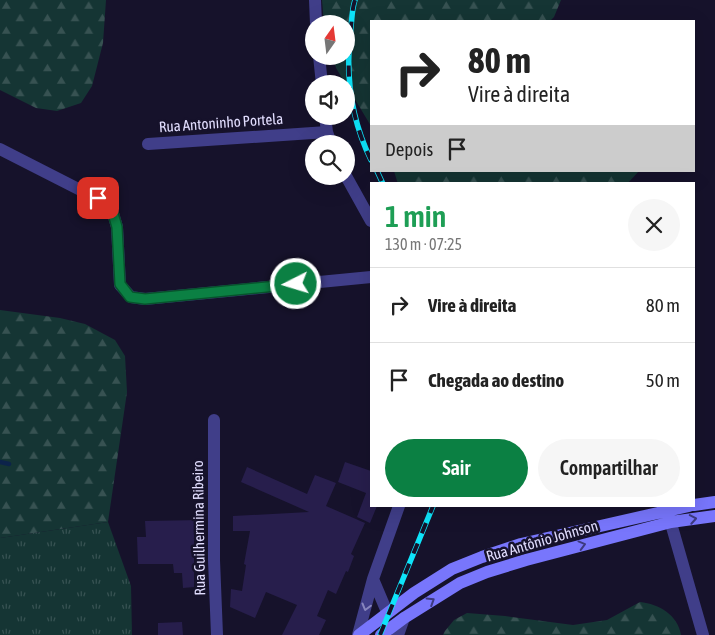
<!DOCTYPE html>
<html lang="pt">
<head>
<meta charset="utf-8">
<style>
  :root { --surface:#fff; --page:#f6f6f6; --text:#222; --muted:#767676; --line:#e0e0e0; --accent:#0b8043 }
  body { margin:0; font-family:"Asap Condensed",sans-serif; background:var(--page); color:var(--text); height:100vh; display:flex; flex-direction:column; font-size:19px; white-space:nowrap }
  * { box-sizing:border-box; margin:0 }
  p { font-size:16px; color:var(--muted) }
  .icon { flex:none; width:28px; height:28px; fill:none; stroke:currentColor; stroke-width:2; stroke-linecap:round; stroke-linejoin:round }
  .map { position:relative; flex:1; overflow:hidden }
  .panel { position:absolute; left:370px; top:182px; width:325px; height:325px; display:flex; flex-direction:column; background:var(--surface); border-radius:0px; box-shadow:0 5px 20px #0002 }
  .panel>* { flex:none }
  .guide { position:absolute; left:370px; top:20px; width:325px; height:152px; border-radius:0px; box-shadow:0 5px 20px #0002; background:#fff; color:var(--text); overflow:hidden }
  .needle { width:32px; rotate:14deg }
  .fabs { position:absolute; left:305px; top:15px; display:grid; gap:10px }
  .fabs a { display:grid; place-items:center; width:50px; height:50px; border-radius:50%; background:var(--surface); box-shadow:0 5px 20px #0002; font-size:25px }
  .pin { position:absolute; display:grid; place-items:center; width:42px; height:42px; color:#fff; margin:-21px; border-radius:10px; box-shadow:0 2px 8px #0006 }
  .me { position:absolute; width:55px; margin:-28px; rotate:265deg; stroke-linejoin:round; filter:drop-shadow(0 0 4px #0008) }
  .turn { display:flex; align-items:center; gap:18px; height:105px; padding:0 15px; font-size:22px }
  .turn .icon { width:65px; height:65px; stroke-width:2.5 }
  .turn b { display:block; font-size:35px; line-height:42px }
  .then { display:flex; align-items:center; height:48px; padding:0 15px; background:#0003; gap:10px; font-size:19px }
  .round { display:grid; place-items:center; flex:none; width:52px; height:52px; border-radius:26px; background:var(--page) }
  .headline { display:flex; align-items:center; justify-content:space-between; height:85px; padding:0 15px }
  h1 { font-size:30px; font-weight:600; line-height:38px; color:#1e9e55 }
  .primary-button { display:flex; gap:10px; margin-top:auto; padding:10px 15px }
  .primary-button a { flex:1; height:58px; border-radius:30px; background:var(--accent); color:#fff; font-size:20px; font-weight:600; line-height:58px; text-align:center }
  .primary-button a+a { background:var(--page); color:var(--text) }
  ul { padding:0; list-style:none }
  li { display:flex; align-items:center; gap:15px; height:75px; padding:0 15px; border-top:1px solid var(--line) }
  li div { flex:1 }
  li b { display:block; font-size:19px }
  li em { font-style:normal }
  .map>svg:first-child { display:block }
</style>
</head>
<body>
<div class="map">
<svg width="715" height="635" viewBox="0 0 715 635">
  <defs>
    <pattern id="grass-tufts" width="24" height="20" patternUnits="userSpaceOnUse" patternTransform="scale(1.25)"><rect width="24" height="20" fill="#153534"/><path d="M3 7l-1-3M5 7V3M7 7l1-3M15 17l-1-3M17 17v-4M19 17l1-3" fill="none" stroke="#375252"/></pattern>
    <pattern id="forest-firs" width="22" height="20" patternUnits="userSpaceOnUse" patternTransform="scale(1.25)"><rect width="22" height="20" fill="#153534"/><path d="M5 1l3.5 6h-7zM16 11l3.5 6h-7z" fill="#375252"/></pattern>
  </defs>
  <rect width="100%" height="100%" fill="#16122b"/>
  <path fill="url(#grass-tufts)" d="M108,522L131,586L132,635H0V538Z"/>
  <path fill="url(#forest-firs)" d="M0,0H106L103,43L92,86L81,103L57,111L36,108L0,90Z
    M322,0H561L554,17L550,21H371V126L336,68L333,56H346V24H324Z
    M394,171H639L627,184H398Z
    M0,310L60,318L85,324L115,340L125,356L127,392L108,522L0,538Z
    M640,602C659,604 678,615 681,635H443L445,631L454,620L467,613L505,616L573,625L607,620Z"/>
  <g fill="none" stroke-linecap="round" stroke-linejoin="round">
    <path stroke="#0c234a" stroke-width="4.5" d="M0,462L9,464"/>
  </g>
  <path fill="#271e4c" d="M345,462L371,471L370,481L371,482V506H377L370,523L357,517L366,493L338,482Z
    M247,467L307,494L315,475L336,483L326,506L365,523L351,554L354,556L348,572L346,571L336,594L328,590L317,616L326,620L319,635H282L297,605L266,592L255,618L230,607L231,589L242,591L246,565L244,564L250,531H233V516L309,512L241,482Z
    M202,520V535H194V587L183,588L182,573H174L173,564H138L137,537H146L145,521Z
    M182,622L183,635H158V623Z"/>
  <g fill="none" stroke-linecap="round" stroke-linejoin="round">
    <path stroke="#403e89" stroke-width="12" d="M315,0L316,24
      M319,56L322,84
      M325,116L327,132L331,144
      M148,144L327,132
      M0,149L98,199L112,210L117,227L120,285L131,297L145,299L371,277
      M346,176L371,221
      M214,420V560L217,635
      M668,513L703,635
      M373,579L387,612
      M358,635L373,579L399,506
      M398,635L404,618"/>
    <path stroke="#7876fc" stroke-width="12" d="M694,505L715,502
      M359,635L414,593L452,569L482,557L521,544L689,506
      M381,635L404,618L460,583L487,572L526,560L671,522L715,516"/>
    <defs>
      <path id="rail" d="M355,0C352,9 352,18 351,27C345,73 350,117 371,160
        M377,171L383,184
        M380,635L433,506"/>
    </defs>
    <use href="#rail" stroke="#0ee4fa" stroke-width="5.5"/>
    <use href="#rail" stroke="#16122b" stroke-width="4" stroke-dasharray="11" stroke-linecap="butt"/>
  </g>
  <defs><path id="oneway-chevron" d="M-2-3.5L2.5 0L-2 3.5" fill="none" stroke-width="1.6" stroke-linecap="round" stroke-linejoin="round" transform="scale(1.25)"/></defs>
  <g stroke="#3d3a7f">
    <use href="#oneway-chevron" transform="translate(693 519) rotate(-10)"/>
    <use href="#oneway-chevron" transform="translate(582 545) rotate(-15)"/>
    <use href="#oneway-chevron" transform="translate(431 601) rotate(-32)"/>
  </g>
  <use stroke="#8886be" href="#oneway-chevron" transform="translate(366 607) rotate(105)"/>
  <g fill="none" stroke-linecap="round" stroke-linejoin="round">
    <defs>
      <path id="route" d="M98,198L112,210L117,227L120,284L130,297L145,299L296,284"/>
    </defs>
    <use href="#route" stroke="#07532c" stroke-width="12"/>
    <use href="#route" stroke="#0b8043" stroke-width="9"/>
  </g>
  <g text-anchor="middle" stroke-width="5" stroke-linejoin="round" paint-order="stroke">
    <g font-size="15" fill="#e1ddfe" stroke="#16122b">
      <text transform="translate(221 123) rotate(-4)" y="5">Rua Antoninho Portela</text>
      <text transform="translate(199 528) rotate(-91)" y="5">Rua Guilhermina Ribeiro</text>
      <text transform="translate(542 541) rotate(-16)" y="5">Rua Antônio Johnson</text>
    </g>
  </g>
</svg>
<div class="fabs">
<a><svg class="needle" viewBox="-14 -14 28 28"><path d="M0-13l5 13h-10z" fill="#e53935"/><path d="M0 13l5-13h-10z" fill="#767676"/></svg></a>
<a><svg class="icon" aria-label="sound" viewBox="0 0 24 24"><path d="M4 9h4l5-4v14l-5-4H4zM17 9q2 3 0 6"/></svg></a>
<a><svg class="icon" aria-label="search" viewBox="0 0 24 24"><circle cx="10" cy="10" r="6"/><path d="M15 15l6 6"/></svg></a>
</div>
<div class="pin" style="left:98px;top:198px;background:#d93025"><svg class="icon" aria-label="arrive" viewBox="0 0 24 24"><path d="M6 21V4h12l-3 4 3 4H6"/></svg></div>
<svg class="me" style="left:296px;top:284px" viewBox="-20 -20 40 40"><circle r="17" fill="#0b8043" stroke="#fff" stroke-width="3"/><path d="M0-11L8 9 0 5-8 9z" fill="#fff"/></svg>
<div class="guide">
<div class="turn"><svg class="icon" aria-label="right" viewBox="0 0 24 24"><path d="M7 20v-9h11M14 6l5 5-5 5"/></svg><div><b>80 m</b>Vire à direita</div></div>
<div class="then">Depois<svg class="icon" aria-label="arrive" viewBox="0 0 24 24"><path d="M6 21V4h12l-3 4 3 4H6"/></svg></div>
</div>
<section class="panel">
<div class="headline"><div><h1>1 min</h1><p>130 m · 07:25</p></div><a class="round"><svg class="icon" aria-label="close" viewBox="0 0 24 24"><path d="M6 6l12 12M18 6L6 18"/></svg></a></div>
<ul>
<li><svg class="icon" aria-label="right" viewBox="0 0 24 24"><path d="M7 20v-9h11M14 6l5 5-5 5"/></svg><div><b>Vire à direita</b></div><em>80 m</em></li>
<li><svg class="icon" aria-label="arrive" viewBox="0 0 24 24"><path d="M6 21V4h12l-3 4 3 4H6"/></svg><div><b>Chegada ao destino</b></div><em>50 m</em></li>
</ul>
<div class="primary-button"><a>Sair</a><a>Compartilhar</a></div>
</section>
</div>
</body>
</html>
